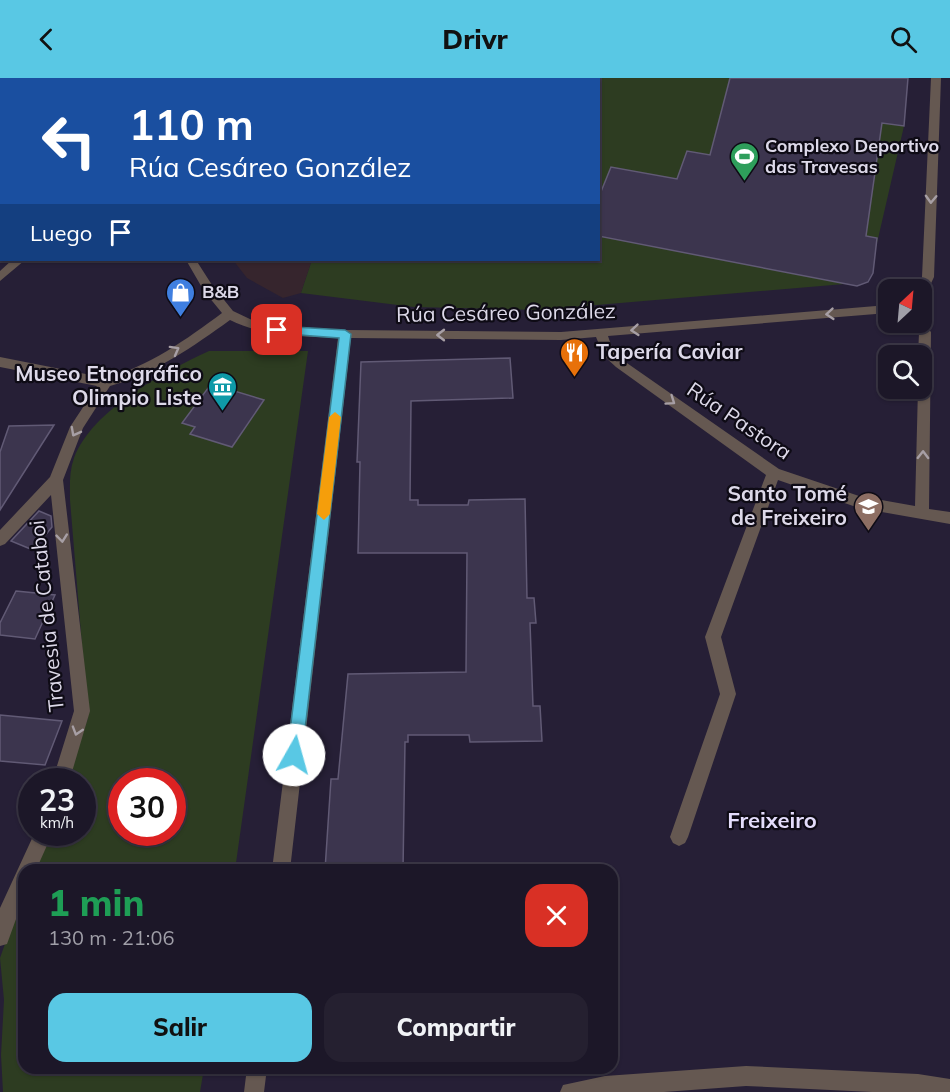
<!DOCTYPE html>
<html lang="es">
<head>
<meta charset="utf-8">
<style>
  :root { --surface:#1c1728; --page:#252030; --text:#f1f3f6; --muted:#a09fa8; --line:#3a3645; --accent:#59c8e4 }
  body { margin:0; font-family:Mulish,sans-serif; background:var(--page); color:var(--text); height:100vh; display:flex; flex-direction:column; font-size:22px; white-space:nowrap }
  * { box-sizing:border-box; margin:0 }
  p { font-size:20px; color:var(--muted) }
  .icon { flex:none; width:33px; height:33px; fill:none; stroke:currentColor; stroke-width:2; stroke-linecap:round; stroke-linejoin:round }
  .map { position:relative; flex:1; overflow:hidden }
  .side { position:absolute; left:18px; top:786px; width:600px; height:210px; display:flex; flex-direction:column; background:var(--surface); border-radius:18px; box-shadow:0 2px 4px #0004,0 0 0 2px var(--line) }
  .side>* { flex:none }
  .banner { position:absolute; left:0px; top:0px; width:600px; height:183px; box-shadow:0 2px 4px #0004,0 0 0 2px var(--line); background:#1a4fa0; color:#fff; overflow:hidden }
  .needle { width:39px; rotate:26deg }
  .buttons { position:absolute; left:878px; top:201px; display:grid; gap:12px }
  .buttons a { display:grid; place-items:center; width:54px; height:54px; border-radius:12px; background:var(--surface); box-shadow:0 2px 4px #0004,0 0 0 2px var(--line); font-size:30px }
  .speed { position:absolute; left:18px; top:690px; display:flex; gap:12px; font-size:30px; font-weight:700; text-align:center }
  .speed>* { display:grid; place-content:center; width:78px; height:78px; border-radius:50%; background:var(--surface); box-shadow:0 2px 4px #0004,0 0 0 2px var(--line); line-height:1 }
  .speed small { font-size:15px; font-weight:400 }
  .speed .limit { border:9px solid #d22; background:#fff; color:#111 }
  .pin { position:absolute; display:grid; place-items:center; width:51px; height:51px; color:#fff; margin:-26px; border-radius:12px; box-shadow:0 3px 9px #0006 }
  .me { position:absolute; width:66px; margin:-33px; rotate:7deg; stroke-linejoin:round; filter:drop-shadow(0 0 4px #0008) }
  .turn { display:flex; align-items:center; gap:21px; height:126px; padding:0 30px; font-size:27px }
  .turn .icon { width:78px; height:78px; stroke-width:2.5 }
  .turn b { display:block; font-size:42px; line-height:51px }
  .then { display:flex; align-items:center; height:57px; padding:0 30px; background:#0003; gap:12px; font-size:22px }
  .round { display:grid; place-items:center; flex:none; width:63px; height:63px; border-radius:18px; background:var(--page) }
  .head { display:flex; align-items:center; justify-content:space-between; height:102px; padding:0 30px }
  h1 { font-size:36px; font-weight:800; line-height:45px; color:#1e9e55 }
  .action { display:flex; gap:12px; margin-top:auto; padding:12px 30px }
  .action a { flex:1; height:69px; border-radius:18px; background:var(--accent); color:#111; font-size:24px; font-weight:800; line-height:69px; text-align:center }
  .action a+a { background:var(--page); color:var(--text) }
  header { display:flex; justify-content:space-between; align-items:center; height:78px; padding:0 30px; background:var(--accent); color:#111; font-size:27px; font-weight:800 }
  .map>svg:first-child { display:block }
</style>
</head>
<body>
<header><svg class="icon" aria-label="back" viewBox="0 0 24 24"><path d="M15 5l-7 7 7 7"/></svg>Drivr<svg class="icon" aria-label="search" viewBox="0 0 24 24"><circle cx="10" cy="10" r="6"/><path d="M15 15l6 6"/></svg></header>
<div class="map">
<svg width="950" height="1014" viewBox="0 0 950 1014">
  <rect width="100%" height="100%" fill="#261f36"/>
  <path fill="#36252d" d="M233,182H312L301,215L283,220L247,200Z"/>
  <path fill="#2d3c21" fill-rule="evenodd" d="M121,0H901L904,48L868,204L538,232L414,229L301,215L312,182H598V2Z
    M209,273H308L235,792H32L46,755L82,754V704L65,703L88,640L70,422C70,408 69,394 74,380C93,331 164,294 209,273ZM122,704H172V754H122Z
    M24,812V990H204L200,1014H3L1,977L4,922L0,880Z"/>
  <path fill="#3c354e" stroke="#615a75" stroke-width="1.5" d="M730,0H908L904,48L882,45L866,158L877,160L873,195L868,204L857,208L598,158V121L611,89L677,101L687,73L710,77Z
    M510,280L513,320L411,323L410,422H418V427H468L469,422L525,421L527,520H534L536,545H530L533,628H540L542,663L470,664L469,657H408V664H405L403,792H325L331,701H338L348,596L466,594L467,475H358L360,384H357L361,284Z
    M211,306L264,322L232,369L190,356L195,349L182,345Z
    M54,347L0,432V374L9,348Z
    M39,433L51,438L52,449L33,472L11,463Z
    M16,513L55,517L35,561L0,557V545Z
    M0,637L62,643L45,687L0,683Z"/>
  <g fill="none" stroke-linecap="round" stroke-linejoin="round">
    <path fill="#655851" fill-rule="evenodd" d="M82,0H92L93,2H83Z
      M931,0H941L934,199L925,218L921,219V212H917L922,199Z
      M12,182H25L0,203V193Z
      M186,182H196L212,207L233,233L252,242L277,248L345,252L561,254L888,227V235L608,258L613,273L624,283L779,391L859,418L915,428L918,310H921V278H918L919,255L909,244L921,243L931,254L929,431L950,434V446L859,430L778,402L721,559L736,616L688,759L685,765L679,768L673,765L670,759L720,616L705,559L766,397L616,289L604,278L596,259L561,262L351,260L290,792H272L338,260C301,258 264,259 230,242C194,268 154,296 110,308L83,350L63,402L90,633L69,704H52L74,633L51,417L5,466L0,468V452L50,399L70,349L97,308L0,289V279L106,300C148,289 187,261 222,235L204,213Z
      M35,754H53L36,792H24V819L7,866L0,868V830Z
      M746,988L918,996L950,1001V1014H872L746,1008L664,1014H560L563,1007L605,998Z
      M247,990H267L264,1014H244Z"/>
    <path fill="#a68d7e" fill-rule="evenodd" d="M63,0H73L62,2Z
      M0,50H2L0,57Z"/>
  </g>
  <defs><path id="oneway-chevron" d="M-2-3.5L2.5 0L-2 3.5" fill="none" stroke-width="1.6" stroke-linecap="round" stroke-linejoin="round" transform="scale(1.5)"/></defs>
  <g stroke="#a79fa5">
    <use href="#oneway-chevron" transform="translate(931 121) rotate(92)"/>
    <use href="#oneway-chevron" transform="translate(830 236) rotate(175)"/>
    <use href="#oneway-chevron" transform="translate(635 252) rotate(175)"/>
    <use href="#oneway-chevron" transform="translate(441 257) rotate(-180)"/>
    <use href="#oneway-chevron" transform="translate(175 272) rotate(-29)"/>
    <use href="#oneway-chevron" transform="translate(671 323) rotate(35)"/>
    <use href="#oneway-chevron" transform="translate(75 354) rotate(118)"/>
    <use href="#oneway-chevron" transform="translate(923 377) rotate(-89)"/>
    <use href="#oneway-chevron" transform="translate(62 460) rotate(84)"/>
    <use href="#oneway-chevron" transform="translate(77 653) rotate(107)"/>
  </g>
  <path fill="#59c8e4" stroke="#3a8294" stroke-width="1.5" d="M277,248L345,252L351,256L302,677L300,683L294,685L289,683L287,677L339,260L273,255L272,252Z"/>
  <path fill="#f59e0b" d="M335,334L341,339L330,436L324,442L317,436L329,339Z"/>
  <defs>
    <symbol id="stadium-pin" viewBox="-11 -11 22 30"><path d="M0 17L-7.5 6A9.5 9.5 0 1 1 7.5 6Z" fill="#2e9e5b" stroke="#0e0b15"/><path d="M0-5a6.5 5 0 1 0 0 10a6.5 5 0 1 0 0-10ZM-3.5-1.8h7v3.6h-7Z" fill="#fff"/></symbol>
    <symbol id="shop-pin" viewBox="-11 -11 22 30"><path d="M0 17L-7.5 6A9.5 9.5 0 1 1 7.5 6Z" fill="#3f7fe0" stroke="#0e0b15"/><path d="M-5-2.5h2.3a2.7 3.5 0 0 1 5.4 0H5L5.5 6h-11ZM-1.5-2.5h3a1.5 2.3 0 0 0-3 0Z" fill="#fff"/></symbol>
    <symbol id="restaurant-pin" viewBox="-11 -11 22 30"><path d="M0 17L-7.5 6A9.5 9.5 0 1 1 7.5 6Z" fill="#e8710a" stroke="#0e0b15"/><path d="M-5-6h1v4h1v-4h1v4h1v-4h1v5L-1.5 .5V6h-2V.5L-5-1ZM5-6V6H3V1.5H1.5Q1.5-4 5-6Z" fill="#fff"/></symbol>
    <symbol id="museum-pin" viewBox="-11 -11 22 30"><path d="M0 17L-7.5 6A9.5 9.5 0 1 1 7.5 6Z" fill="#0f9aa8" stroke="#0e0b15"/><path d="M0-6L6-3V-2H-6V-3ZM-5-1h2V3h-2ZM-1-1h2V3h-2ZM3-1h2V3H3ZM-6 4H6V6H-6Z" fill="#fff"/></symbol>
    <symbol id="school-pin" viewBox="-11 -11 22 30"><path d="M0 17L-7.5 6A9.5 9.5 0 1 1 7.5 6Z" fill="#8d6e63" stroke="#0e0b15"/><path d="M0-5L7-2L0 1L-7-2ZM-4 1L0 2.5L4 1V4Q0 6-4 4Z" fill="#fff"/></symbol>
  </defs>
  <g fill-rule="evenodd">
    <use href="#stadium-pin" x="728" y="62" width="33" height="45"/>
    <use href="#shop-pin" x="164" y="198" width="33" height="45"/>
    <use href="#restaurant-pin" x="558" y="258" width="33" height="45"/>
    <use href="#museum-pin" x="206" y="292" width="33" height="45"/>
    <use href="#school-pin" x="852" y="412" width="33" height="45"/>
  </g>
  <g text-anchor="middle" stroke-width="4.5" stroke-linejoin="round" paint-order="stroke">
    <g font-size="18" font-weight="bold" fill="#ddd9e9" stroke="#0e0b15" text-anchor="start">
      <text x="765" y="74">Complexo Deportivo<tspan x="765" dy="21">das Travesas</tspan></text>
      <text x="202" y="220">B&amp;B</text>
    </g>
    <g font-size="21" fill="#ddd9e9" stroke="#0e0b15">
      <text transform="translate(506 235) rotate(-1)" y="7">Rúa Cesáreo González</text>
      <text transform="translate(739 343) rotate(34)" y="7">Rúa Pastora</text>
      <text transform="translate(47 538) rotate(-96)" y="7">Travesia de Cataboi</text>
    </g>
    <g font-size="21" font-weight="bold" fill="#ddd9e9" stroke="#0e0b15" text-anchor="end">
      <text x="596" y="281" text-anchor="start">Tapería Caviar</text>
      <text x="202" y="303">Museo Etnográfico<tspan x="202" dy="24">Olimpio Liste</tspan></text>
      <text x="847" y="423">Santo Tomé<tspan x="847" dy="24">de Freixeiro</tspan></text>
    </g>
    <g font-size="22" font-weight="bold" fill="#e3dcfb" stroke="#0e0b15">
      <text x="772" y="750">Freixeiro</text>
    </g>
  </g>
</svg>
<div class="buttons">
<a><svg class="needle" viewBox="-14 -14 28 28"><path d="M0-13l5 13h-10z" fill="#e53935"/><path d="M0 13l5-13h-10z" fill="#a09fa8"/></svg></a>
<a><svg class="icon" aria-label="search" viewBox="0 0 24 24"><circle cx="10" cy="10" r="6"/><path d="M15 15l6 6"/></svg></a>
</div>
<div class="speed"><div>23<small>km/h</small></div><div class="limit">30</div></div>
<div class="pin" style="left:277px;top:252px;background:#d93025"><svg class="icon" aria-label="arrive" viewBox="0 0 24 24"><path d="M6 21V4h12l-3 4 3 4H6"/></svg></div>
<svg class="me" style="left:294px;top:677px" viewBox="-20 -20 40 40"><circle r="19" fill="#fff"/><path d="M0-13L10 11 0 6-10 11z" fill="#59c8e4"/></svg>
<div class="banner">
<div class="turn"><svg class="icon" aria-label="left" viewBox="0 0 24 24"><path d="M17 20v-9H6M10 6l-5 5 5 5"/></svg><div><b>110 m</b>Rúa Cesáreo González</div></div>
<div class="then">Luego<svg class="icon" aria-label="arrive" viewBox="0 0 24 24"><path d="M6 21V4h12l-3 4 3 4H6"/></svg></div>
</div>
<section class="side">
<div class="head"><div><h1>1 min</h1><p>130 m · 21:06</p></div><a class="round" style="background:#d93025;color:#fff"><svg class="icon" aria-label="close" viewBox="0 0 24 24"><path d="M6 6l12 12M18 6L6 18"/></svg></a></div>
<div class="action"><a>Salir</a><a>Compartir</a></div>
</section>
</div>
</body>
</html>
